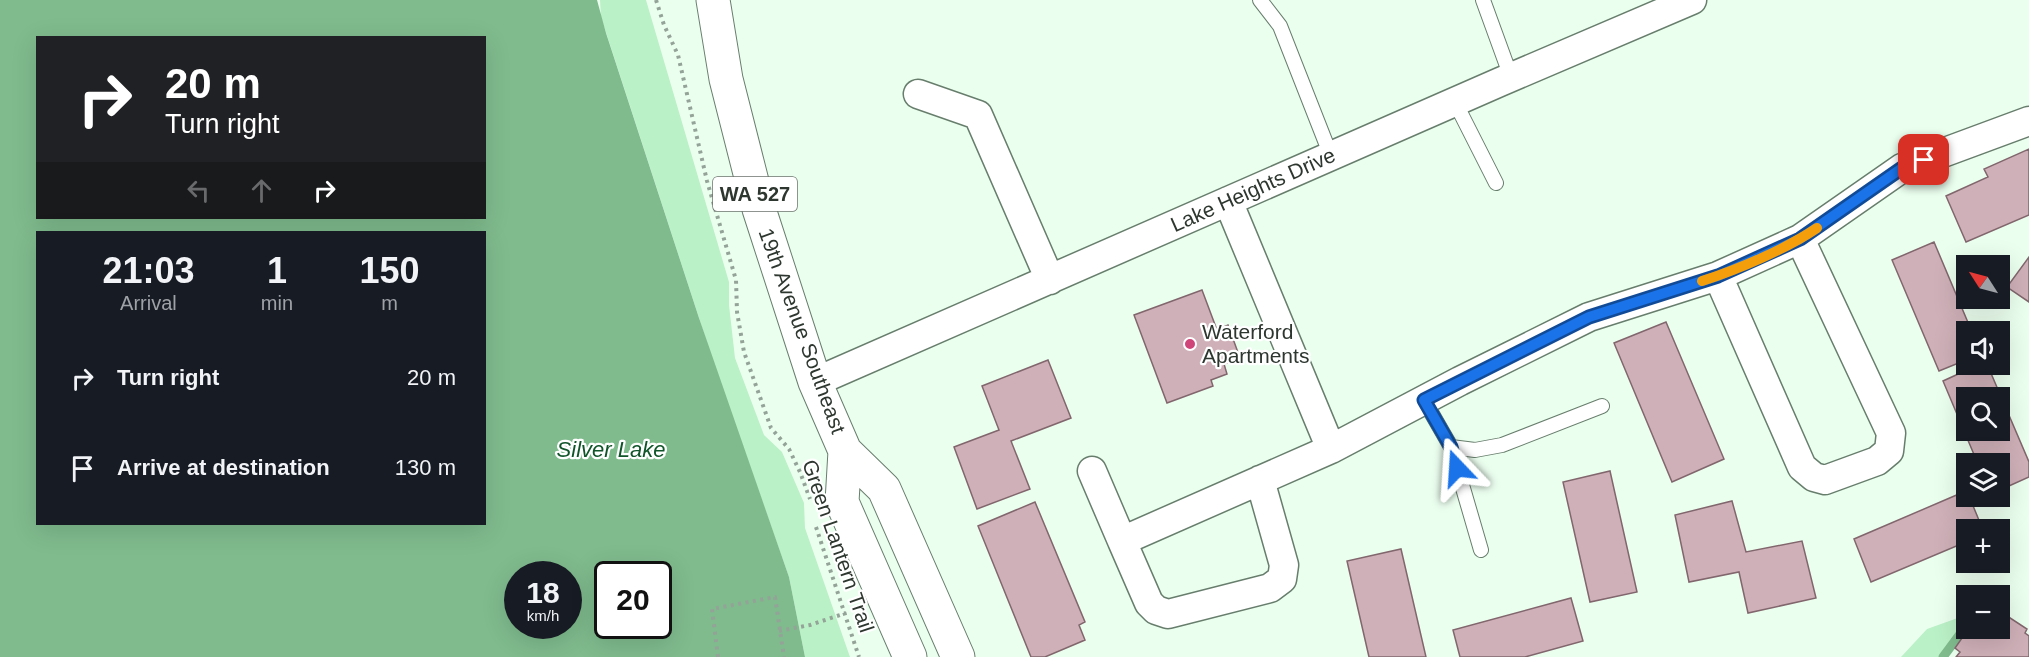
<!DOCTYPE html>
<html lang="en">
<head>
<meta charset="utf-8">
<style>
  :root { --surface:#171b24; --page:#20242c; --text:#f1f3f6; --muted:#9ea1a6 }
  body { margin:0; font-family:Helvetica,sans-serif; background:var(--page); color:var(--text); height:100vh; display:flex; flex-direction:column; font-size:22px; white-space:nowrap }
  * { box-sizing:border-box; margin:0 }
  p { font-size:20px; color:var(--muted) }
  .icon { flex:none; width:33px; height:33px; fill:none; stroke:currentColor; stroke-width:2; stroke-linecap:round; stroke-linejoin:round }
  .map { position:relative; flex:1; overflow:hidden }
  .drawer { position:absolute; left:36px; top:231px; width:450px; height:294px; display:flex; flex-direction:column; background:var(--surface); border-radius:0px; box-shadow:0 6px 24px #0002 }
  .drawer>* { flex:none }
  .guide { position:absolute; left:36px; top:36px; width:450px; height:183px; border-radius:0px; box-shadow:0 6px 24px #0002; background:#202124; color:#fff; overflow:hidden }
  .needle { width:39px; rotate:306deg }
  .tools { position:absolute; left:1956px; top:255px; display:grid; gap:12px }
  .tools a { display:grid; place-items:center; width:54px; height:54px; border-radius:0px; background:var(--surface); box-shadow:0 6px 24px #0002; font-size:30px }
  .speed { position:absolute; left:504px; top:561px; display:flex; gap:12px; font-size:30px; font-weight:700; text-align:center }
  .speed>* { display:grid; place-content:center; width:78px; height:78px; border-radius:50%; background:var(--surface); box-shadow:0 6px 24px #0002; line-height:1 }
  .speed small { font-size:15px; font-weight:400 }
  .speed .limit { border:3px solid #111; border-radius:9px; background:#fff; color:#111 }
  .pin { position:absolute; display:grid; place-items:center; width:51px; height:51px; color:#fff; margin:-26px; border-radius:12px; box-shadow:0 3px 9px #0006 }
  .me { position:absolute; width:66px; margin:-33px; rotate:340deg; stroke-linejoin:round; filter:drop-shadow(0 0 4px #0008) }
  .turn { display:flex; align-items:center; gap:21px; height:126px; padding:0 30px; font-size:27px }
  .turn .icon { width:78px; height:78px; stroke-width:2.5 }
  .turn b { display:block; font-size:42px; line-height:51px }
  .lanes { display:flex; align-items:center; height:57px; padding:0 30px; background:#0003; justify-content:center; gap:30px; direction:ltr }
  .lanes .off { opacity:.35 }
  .eta { display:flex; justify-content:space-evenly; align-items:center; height:102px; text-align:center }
  .eta b { font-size:36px; font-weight:700; line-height:42px }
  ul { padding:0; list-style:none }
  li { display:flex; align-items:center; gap:18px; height:90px; padding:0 30px }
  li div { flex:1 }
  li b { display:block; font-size:22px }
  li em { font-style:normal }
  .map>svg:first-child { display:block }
</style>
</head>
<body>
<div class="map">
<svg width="2029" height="657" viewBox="0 0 2029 657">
  <rect width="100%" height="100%" fill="#ebffef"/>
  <path fill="#bbf1c7" d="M600,0H646L729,282V305L735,358L764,435L782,452L804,503L805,528L850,657H805L789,577L716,370L601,17Z
    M1966,615V626L1943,657H1901L1927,629Z"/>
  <path fill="#7fbb8d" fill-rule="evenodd" d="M0,0H597L606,33L699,318L789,577L805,657H0ZM38,38H484V218H38ZM484,232V524H38V232ZM568,574V626H518V574ZM608,574H658V626H608Z"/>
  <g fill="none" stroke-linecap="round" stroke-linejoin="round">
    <path stroke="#7fbb8d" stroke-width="9" d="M1943,657L1966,626"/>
  </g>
  <path fill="#cfb0b8" stroke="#81666d" stroke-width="1.5" fill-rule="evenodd" d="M2029,149V215L1966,242L1946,196L1988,177L1984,169Z
    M1934,242L1972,332H1966V360L1939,371L1892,260Z
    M2029,257V302L2007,287Z
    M1202,290L1217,330L1228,325L1240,358L1224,364L1227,374L1211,380L1213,386L1167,403L1134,315Z
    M1666,322L1724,459L1672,482L1614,343Z
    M1048,360L1071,418L1011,441L1030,489L977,509L954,447L999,430L982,386Z
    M1980,364H1987L2029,462V477L2000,490V464H1978L1943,381ZM1966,398H2000V430H1966Z
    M1610,471L1637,592L1590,602L1563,482Z
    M1966,491V496H1969L1983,530H1966V542L1871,582L1854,539Z
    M1732,501L1746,552L1802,541L1816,598L1748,613L1739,572L1689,582L1675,515Z
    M1035,502L1085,622L1079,625L1085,640L1045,657H1031L978,526Z
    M1401,549L1426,657H1369L1347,561Z
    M1571,598L1583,641L1525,657H1460L1453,630Z
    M2001,612L2027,629L2025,633L2029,636V657H1956L1960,652L1955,648L1969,628H2000Z"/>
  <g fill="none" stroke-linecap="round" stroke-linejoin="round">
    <defs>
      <path id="lane" d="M1260,0L1280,26L1331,156
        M1483,0L1511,77
        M1455,102L1496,183
        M1424,400L1451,447L1475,450L1502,445L1602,406
        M1451,447L1481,550"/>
      <path id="street" d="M918,94L978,115L1050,280
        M1228,201L1331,449
        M1718,276L1802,467L1814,477L1825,480L1877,461L1889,451L1891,433L1800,239
        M815,382L1500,82L1692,0
        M1092,471L1122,541
        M1260,480L1284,565L1282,579L1270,588L1168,614L1156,610L1149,603L1122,541L1331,449L1460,381L1589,317L1718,276L1800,239L1902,168L2029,121"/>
      <path id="primary" d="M713,0L726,79L759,209L815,382L845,451L884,489L958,657
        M845,451L842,502L910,657"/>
    </defs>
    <use href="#lane" stroke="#687e6d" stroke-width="16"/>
    <use href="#street" stroke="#687e6d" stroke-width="31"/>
    <use href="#primary" stroke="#687e6d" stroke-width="35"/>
    <path stroke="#94a397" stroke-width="4" stroke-dasharray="3 4.5" stroke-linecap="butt" d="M656,0L664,25L678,55L707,181L736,280L737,312L744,352L771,428L789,449L800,472L810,499
      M816,527L859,657
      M779,631L810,625L846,613
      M718,657L712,609L775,597L784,657"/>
    <use href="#lane" stroke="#fff" stroke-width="14"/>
    <use href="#street" stroke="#fff" stroke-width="28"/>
    <use href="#primary" stroke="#fff" stroke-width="33"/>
  </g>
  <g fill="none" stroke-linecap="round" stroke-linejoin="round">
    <defs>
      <path id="route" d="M1457,468L1451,447L1424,400L1589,317L1718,276L1800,239L1902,168L1924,160"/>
    </defs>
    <use href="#route" stroke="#114b97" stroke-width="15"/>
    <use href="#route" stroke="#1a73e8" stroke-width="10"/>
    <path stroke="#f59e0b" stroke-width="10" d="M1702,281C1737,270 1786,249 1817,228"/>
  </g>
  <circle fill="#d04579" stroke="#fff" stroke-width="2" cx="1190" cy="344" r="6"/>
  <g text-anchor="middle" stroke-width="4.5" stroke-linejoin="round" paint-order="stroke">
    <rect fill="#fff" stroke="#6c726d" stroke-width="1.5" x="713" y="177" width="84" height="34" rx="4.5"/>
    <g font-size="20" font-weight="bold" fill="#2d362f">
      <text x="755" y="201">WA 527</text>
    </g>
    <g font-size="21" fill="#2d362f" stroke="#fff">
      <text transform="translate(1253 190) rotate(-24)" y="7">Lake Heights Drive</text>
      <text transform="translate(802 331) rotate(70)" y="7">19th Avenue Southeast</text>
      <text transform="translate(838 546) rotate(71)" y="7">Green Lantern Trail</text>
    </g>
    <g font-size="21" fill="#2d362f" stroke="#fff" text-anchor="start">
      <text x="1202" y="339">Waterford<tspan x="1202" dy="24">Apartments</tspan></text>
    </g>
    <g font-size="22" font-style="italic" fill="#10552a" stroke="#fff">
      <text x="611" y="457">Silver Lake</text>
    </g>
  </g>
</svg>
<div class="tools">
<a><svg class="needle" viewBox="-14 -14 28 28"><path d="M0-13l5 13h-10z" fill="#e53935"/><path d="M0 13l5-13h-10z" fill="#9ea1a6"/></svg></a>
<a><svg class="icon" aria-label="sound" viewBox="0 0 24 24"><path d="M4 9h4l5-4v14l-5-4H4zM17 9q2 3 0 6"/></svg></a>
<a><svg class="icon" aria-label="search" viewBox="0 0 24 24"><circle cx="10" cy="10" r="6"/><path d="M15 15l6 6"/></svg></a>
<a><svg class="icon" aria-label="layers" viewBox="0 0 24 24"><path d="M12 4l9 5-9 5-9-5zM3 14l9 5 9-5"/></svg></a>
<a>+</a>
<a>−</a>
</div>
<div class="speed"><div>18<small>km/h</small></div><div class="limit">20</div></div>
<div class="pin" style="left:1924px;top:160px;background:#d93025"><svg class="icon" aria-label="arrive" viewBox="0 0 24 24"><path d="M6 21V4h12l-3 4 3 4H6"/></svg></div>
<svg class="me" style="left:1457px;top:468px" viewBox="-20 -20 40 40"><path d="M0-17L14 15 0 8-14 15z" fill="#1a73e8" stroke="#fff" stroke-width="4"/></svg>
<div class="guide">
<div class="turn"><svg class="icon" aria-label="right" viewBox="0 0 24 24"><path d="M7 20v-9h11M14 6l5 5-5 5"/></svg><div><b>20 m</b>Turn right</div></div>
<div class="lanes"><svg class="icon off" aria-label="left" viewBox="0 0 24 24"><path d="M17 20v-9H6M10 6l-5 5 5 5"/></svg><svg class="icon off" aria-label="ahead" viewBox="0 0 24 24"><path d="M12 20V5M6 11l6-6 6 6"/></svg><svg class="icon" aria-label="right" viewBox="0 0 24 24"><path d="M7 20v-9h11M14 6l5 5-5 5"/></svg></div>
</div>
<section class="drawer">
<div class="eta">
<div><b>21:03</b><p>Arrival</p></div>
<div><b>1</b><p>min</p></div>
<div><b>150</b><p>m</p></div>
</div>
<ul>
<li><svg class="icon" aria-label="right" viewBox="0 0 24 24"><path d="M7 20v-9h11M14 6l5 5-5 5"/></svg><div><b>Turn right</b></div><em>20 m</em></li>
<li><svg class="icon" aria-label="arrive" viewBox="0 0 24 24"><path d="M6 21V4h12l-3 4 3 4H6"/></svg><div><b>Arrive at destination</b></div><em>130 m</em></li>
</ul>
</section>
</div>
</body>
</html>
